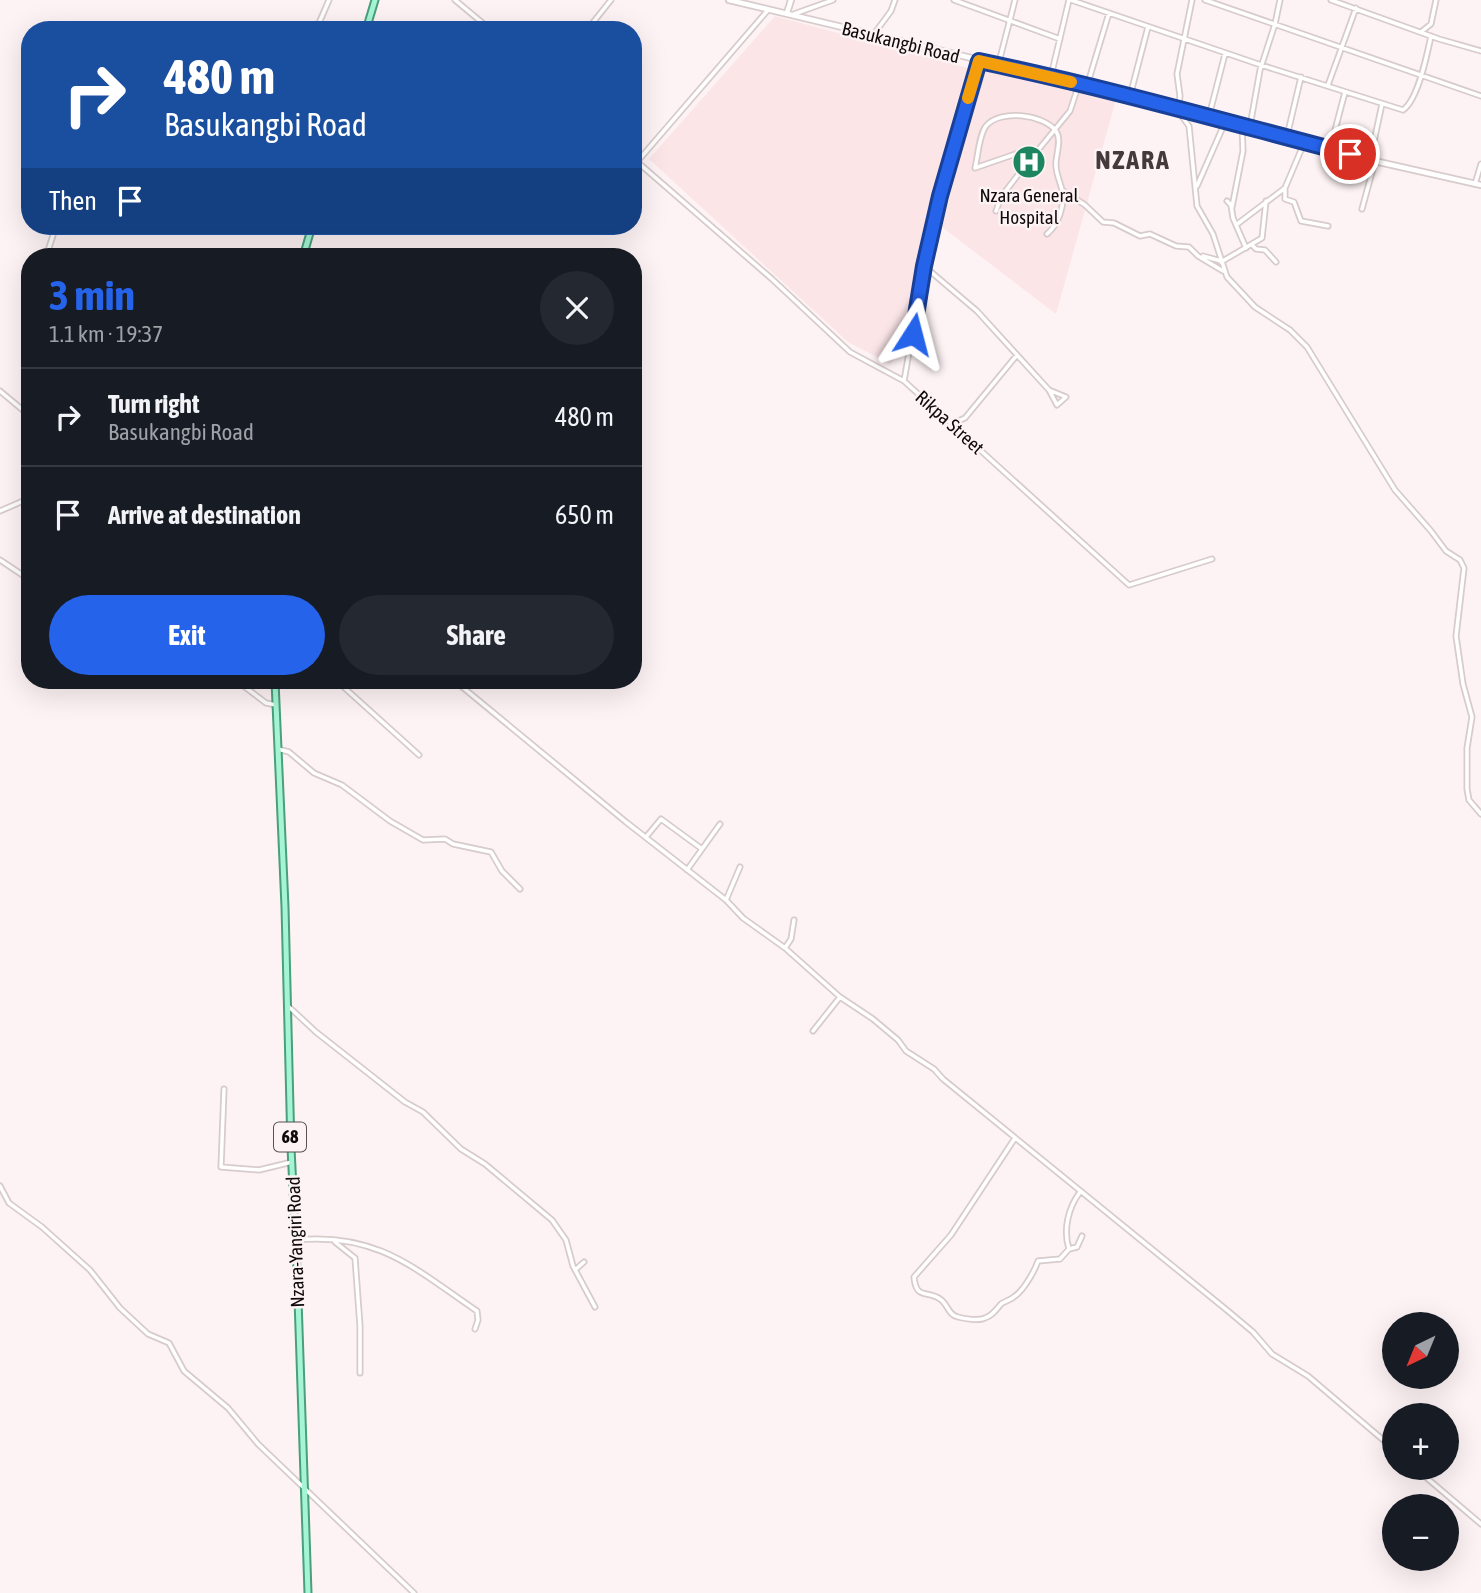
<!DOCTYPE html>
<html lang="en">
<head>
<meta charset="utf-8">
<style>
  :root { --surface:#171b24; --page:#242831; --text:#f1f3f6; --muted:#9ea1a6; --line:#363941; --accent:#2563eb }
  body { margin:0; font-family:"Asap Condensed",sans-serif; background:var(--page); color:var(--text); height:100vh; display:flex; flex-direction:column; font-size:26px; white-space:nowrap }
  * { box-sizing:border-box; margin:0 }
  p { font-size:23px; color:var(--muted) }
  .icon { flex:none; width:38px; height:38px; fill:none; stroke:currentColor; stroke-width:2; stroke-linecap:round; stroke-linejoin:round }
  .map { position:relative; flex:1; overflow:hidden }
  .details { position:absolute; left:21px; top:248px; width:621px; height:441px; display:flex; flex-direction:column; background:var(--surface); border-radius:28px; box-shadow:0 7px 28px #0002 }
  .details>* { flex:none }
  .hud { position:absolute; left:21px; top:21px; width:621px; height:214px; border-radius:28px; box-shadow:0 7px 28px #0002; background:#1a4fa0; color:#fff; overflow:hidden }
  .needle { width:46px; rotate:223deg }
  .buttons { position:absolute; left:1382px; top:1312px; display:grid; gap:14px }
  .buttons a { display:grid; place-items:center; width:77px; height:77px; border-radius:50%; background:var(--surface); box-shadow:0 7px 28px #0002; font-size:35px }
  .pin { position:absolute; display:grid; place-items:center; width:60px; height:60px; color:#fff; margin:-30px; border:4px solid #fff; border-radius:50%; box-shadow:0 2px 7px #0007 }
  .me { position:absolute; width:77px; margin:-38px; rotate:9deg; stroke-linejoin:round; filter:drop-shadow(0 0 5px #0008) }
  .turn { display:flex; align-items:center; gap:24px; height:147px; padding:0 28px; font-size:32px }
  .turn .icon { width:91px; height:91px; stroke-width:2.5 }
  .turn b { display:block; font-size:49px; line-height:60px }
  .then { display:flex; align-items:center; height:66px; padding:0 28px; background:#0003; gap:14px; font-size:26px }
  .round { display:grid; place-items:center; flex:none; width:74px; height:74px; border-radius:37px; background:var(--page) }
  .summary { display:flex; align-items:center; justify-content:space-between; height:119px; padding:0 28px }
  h1 { font-size:42px; font-weight:700; line-height:52px; color:var(--accent) }
  .button { display:flex; gap:14px; margin-top:auto; padding:14px 28px }
  .button a { flex:1; height:80px; border-radius:42px; background:var(--accent); color:#fff; font-size:28px; font-weight:700; line-height:80px; text-align:center }
  .button a+a { background:var(--page); color:var(--text) }
  ul { padding:0; list-style:none }
  li { display:flex; align-items:center; gap:21px; height:98px; padding:0 28px; border-top:2px solid var(--line) }
  li div { flex:1 }
  li b { display:block; font-size:26px }
  li em { font-style:normal }
  .map>svg:first-child { display:block }
</style>
</head>
<body>
<div class="map">
<svg width="1481" height="1593" viewBox="0 0 1481 1593">
  <rect width="100%" height="100%" fill="#fef3f4"/>
  <path fill="#fbe5e7" d="M775,16L968,68L919,257L902,353L890,364L848,342L649,159Z
    M984,65L1117,96L1056,314L942,227Z"/>
  <g fill="none" stroke-linecap="round" stroke-linejoin="round">
    <defs>
      <path id="minor" d="M455,0L491,30
        M954,0L1060,39
        M1071,0L1261,65L1403,110C1418,100 1427,55 1431,36
        M1192,0L1177,74L1180,96L1178,111L1189,126L1197,206L1213,234L1227,277L1255,307L1290,330L1307,347L1395,490L1431,531L1446,551L1460,560L1464,568L1456,636L1463,684L1472,717L1467,748V789L1469,800L1481,814
        M1205,0L1481,96
        M1331,0L1439,39L1481,51
        M794,14L833,0
        M316,30L329,0
        M587,30L611,0
        M1421,32L1431,24L1436,0
        M874,34L891,11L895,0
        M998,66L1015,0
        M1051,76L1069,0
        M1328,85L1356,8
        M1087,86L1109,13
        M1130,96L1148,27
        M1209,116L1225,54
        M1250,126L1260,70L1275,24L1280,0
        M1287,136L1301,77
        M1330,149L1345,92
        M634,159L772,279L850,352L904,381L1129,585L1212,559
        M1370,160L1382,104
        M637,162L768,10
        M975,168C978,156 979,135 986,126C1000,109 1043,114 1056,131C1062,140 1056,154 1056,163C1055,172 1060,181 1062,190C1065,205 1059,224 1047,234
        M975,168L1027,150
        M1475,184L1481,164
        M1197,186L1226,120
        M1062,190L1085,205L1103,222L1114,223L1140,236L1150,234L1176,246L1189,247L1198,256L1223,271
        M1285,190V199L1294,202L1301,221L1328,226
        M1227,201L1231,205L1233,218L1246,248
        M1232,207L1243,151L1242,125
        M1362,209L1375,161
        M996,211L1001,197L1021,171L1070,111L1079,84
        M1236,225L1285,188L1304,143
        M1252,245L1256,249L1265,250L1276,262
        M1203,256L1221,261
        M46,257L56,226
        M1221,262L1262,238L1266,201
        M924,266L977,311L1049,390L1057,405L1066,397L1049,390
        M904,381L924,266L940,196L979,61
        M0,391L30,416
        M952,424L965,418L1017,355
        M0,511L30,498
        M0,560L30,580
        M237,681L266,703L276,705
        M337,681L419,755
        M455,681L626,822L726,900L743,918L785,948L840,997L873,1019L898,1040L906,1051L934,1069L943,1079L1228,1311L1253,1332L1272,1354L1308,1376L1395,1450
        M278,749L289,752L314,773L342,785L390,821L423,840L445,839L453,844L491,852L502,871L520,889
        M646,837L661,819L702,849
        M687,870L720,824
        M726,900L740,867
        M785,948L791,939L794,920
        M288,1006L316,1032L405,1102L423,1112L461,1149L485,1164L552,1220L566,1240L573,1266L595,1307
        M813,1031L840,997
        M224,1089L221,1167L259,1170L292,1162
        M1015,1138L951,1235L914,1277C916,1300 927,1290 940,1299C948,1304 948,1315 958,1317C965,1319 979,1321 985,1318C992,1316 996,1310 1001,1304C1005,1301 1011,1300 1015,1296C1024,1290 1035,1270 1038,1261L1060,1259L1069,1249L1077,1247L1082,1236
        M0,1186L9,1203L42,1227L90,1270L120,1308L148,1334L169,1343L184,1371L228,1408L258,1444L414,1593
        M295,1240C377,1232 414,1268 477,1311L478,1320L475,1329
        M335,1242L355,1258L360,1326V1373
        M1069,1249C1063,1230 1068,1208 1080,1192
        M575,1270L584,1262
        M1415,1468L1481,1524"/>
      <path id="tertiary" d="M729,0L1130,96L1370,160L1481,185
        M787,13L791,0"/>
      <path id="primary" d="M366,30L375,0
        M303,257L312,226
        M275,681L285,907L291,1148L297,1270L308,1593"/>
    </defs>
    <use href="#minor" stroke="#d8cbcc" stroke-width="7"/>
    <use href="#tertiary" stroke="#d8cbcc" stroke-width="8"/>
    <use href="#primary" stroke="#4a9f7c" stroke-width="9"/>
    <use href="#minor" stroke="#fff" stroke-width="3.5"/>
    <use href="#tertiary" stroke="#fff" stroke-width="4.5"/>
    <use href="#primary" stroke="#a5f5d5" stroke-width="5"/>
  </g>
  <g fill="none" stroke-linecap="round" stroke-linejoin="round">
    <defs>
      <path id="route" d="M913,334L924,266L940,196L979,61C1104,87 1227,122 1350,154"/>
    </defs>
    <use href="#route" stroke="#184099" stroke-width="18"/>
    <use href="#route" stroke="#2563eb" stroke-width="12"/>
    <path stroke="#f59e0b" stroke-width="12" d="M968,98L979,61L1071,82"/>
  </g>
  <defs>
    <symbol id="hospital-disc" viewBox="-11 -11 22 22"><circle r="9.5" fill="#1e8561" stroke="#fef3f4"/><path d="M-5-5h3v3.5h4V-5h3V5h-3V1.5h-4V5h-3Z" fill="#fff"/></symbol>
  </defs>
  <g fill-rule="evenodd">
    <use href="#hospital-disc" x="1010" y="143" width="38" height="38"/>
  </g>
  <g text-anchor="middle" stroke-width="5" stroke-linejoin="round" paint-order="stroke">
    <rect fill="#fef3f4" stroke="#575151" stroke-width="2" x="274" y="1122.5" width="32" height="29" rx="5"/>
    <g font-size="18" font-weight="bold" fill="#0f0b0b">
      <text x="290" y="1143">68</text>
    </g>
    <g font-size="19" fill="#0f0b0b" stroke="#fef3f4">
      <text transform="translate(901 42) rotate(14)" y="7">Basukangbi Road</text>
      <text transform="translate(950 422) rotate(42)" y="7">Rikpa Street</text>
      <text transform="translate(295 1242) rotate(-92)" y="7">Nzara-Yangiri Road</text>
    </g>
    <g font-size="19" fill="#0f0b0b" stroke="#fef3f4">
      <text x="1029" y="202">Nzara General<tspan x="1029" dy="22">Hospital</tspan></text>
    </g>
    <g font-size="26" font-weight="bold" letter-spacing="2" fill="#453a3b" stroke="#fef3f4">
      <text x="1133" y="169">NZARA</text>
    </g>
  </g>
</svg>
<div class="buttons">
<a><svg class="needle" viewBox="-14 -14 28 28"><path d="M0-13l5 13h-10z" fill="#e53935"/><path d="M0 13l5-13h-10z" fill="#9ea1a6"/></svg></a>
<a>+</a>
<a>−</a>
</div>
<div class="pin" style="left:1350px;top:154px;background:#d93025"><svg class="icon" aria-label="arrive" viewBox="0 0 24 24"><path d="M6 21V4h12l-3 4 3 4H6"/></svg></div>
<svg class="me" style="left:913px;top:334px" viewBox="-20 -20 40 40"><path d="M0-17L14 15 0 8-14 15z" fill="#2563eb" stroke="#fff" stroke-width="4"/></svg>
<div class="hud">
<div class="turn"><svg class="icon" aria-label="right" viewBox="0 0 24 24"><path d="M7 20v-9h11M14 6l5 5-5 5"/></svg><div><b>480 m</b>Basukangbi Road</div></div>
<div class="then">Then<svg class="icon" aria-label="arrive" viewBox="0 0 24 24"><path d="M6 21V4h12l-3 4 3 4H6"/></svg></div>
</div>
<section class="details">
<div class="summary"><div><h1>3 min</h1><p>1.1 km · 19:37</p></div><a class="round"><svg class="icon" aria-label="close" viewBox="0 0 24 24"><path d="M6 6l12 12M18 6L6 18"/></svg></a></div>
<ul>
<li><svg class="icon" aria-label="right" viewBox="0 0 24 24"><path d="M7 20v-9h11M14 6l5 5-5 5"/></svg><div><b>Turn right</b><p>Basukangbi Road</p></div><em>480 m</em></li>
<li><svg class="icon" aria-label="arrive" viewBox="0 0 24 24"><path d="M6 21V4h12l-3 4 3 4H6"/></svg><div><b>Arrive at destination</b></div><em>650 m</em></li>
</ul>
<div class="button"><a>Exit</a><a>Share</a></div>
</section>
</div>
</body>
</html>
